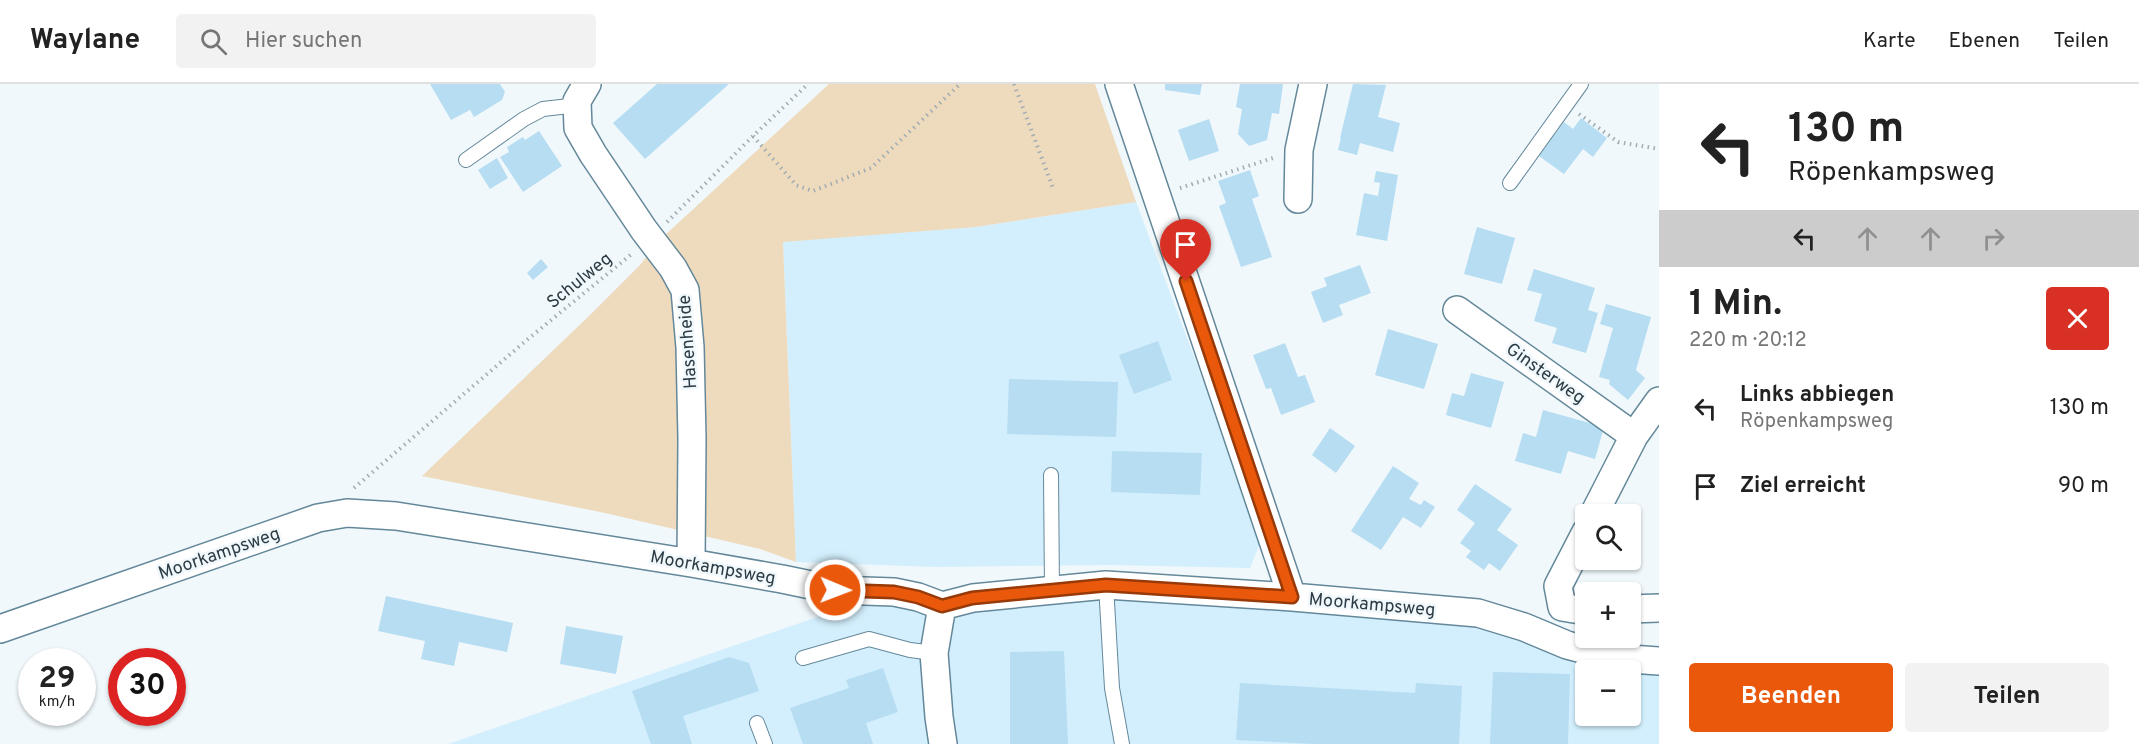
<!DOCTYPE html>
<html lang="de">
<head>
<meta charset="utf-8">
<style>
  :root { --surface:#fff; --page:#f2f2f2; --text:#222; --muted:#767676; --line:#e0e0e0; --accent:#ea580c }
  body { margin:0; font-family:Overpass,sans-serif; background:var(--page); color:var(--text); height:100vh; display:flex; flex-direction:column; font-size:22px; white-space:nowrap }
  * { box-sizing:border-box; margin:0 }
  p { font-size:20px; color:var(--muted) }
  .icon { flex:none; width:33px; height:33px; fill:none; stroke:currentColor; stroke-width:2; stroke-linecap:round; stroke-linejoin:round }
  .map { position:relative; flex:1; overflow:hidden }
  .details { display:flex; flex-direction:column; background:var(--surface); width:480px }
  .details>* { flex:none }
  .guide { background:#fff; color:var(--text); overflow:hidden }
  .buttons { position:absolute; left:1575px; top:420px; display:grid; gap:12px }
  .buttons a { display:grid; place-items:center; width:66px; height:66px; border-radius:6px; background:var(--surface); box-shadow:0 2px 4px #0004; font-size:30px }
  .speed { position:absolute; left:18px; top:564px; display:flex; gap:12px; font-size:30px; font-weight:700; text-align:center }
  .speed>* { display:grid; place-content:center; width:78px; height:78px; border-radius:50%; background:var(--surface); box-shadow:0 2px 4px #0004; line-height:1 }
  .speed small { font-size:15px; font-weight:400 }
  .speed .limit { border:9px solid #d22; background:#fff; color:#111 }
  .pin { position:absolute; display:grid; place-items:center; width:51px; height:51px; color:#fff; margin:-62px -26px; border-radius:50% 50% 50% 0; rotate:-45deg; box-shadow:0 0 6px #0007 }
  .pin .icon { rotate:45deg }
  .me { position:absolute; width:66px; margin:-33px; rotate:91deg; stroke-linejoin:round; filter:drop-shadow(0 0 4px #0008) }
  .turn { display:flex; align-items:center; gap:21px; height:126px; padding:0 30px; font-size:27px }
  .turn .icon { width:78px; height:78px; stroke-width:2.5 }
  .turn b { display:block; font-size:42px; line-height:51px }
  .lanes { display:flex; align-items:center; height:57px; padding:0 30px; background:#0003; justify-content:center; gap:30px; direction:ltr }
  .lanes .off { opacity:.35 }
  .round { display:grid; place-items:center; flex:none; width:63px; height:63px; border-radius:6px; background:var(--page) }
  .summary { display:flex; align-items:center; justify-content:space-between; height:102px; padding:0 30px }
  h1 { font-size:36px; font-weight:700; line-height:45px }
  .primary-button { display:flex; gap:12px; margin-top:auto; padding:12px 30px }
  .primary-button a { flex:1; height:69px; border-radius:6px; background:var(--accent); color:#fff; font-size:24px; font-weight:700; line-height:69px; text-align:center }
  .primary-button a+a { background:var(--page); color:var(--text) }
  ul { padding:0; list-style:none }
  li { display:flex; align-items:center; gap:18px; height:78px; padding:0 30px }
  li div { flex:1 }
  li b { display:block; font-size:22px }
  li em { font-style:normal }
  header { display:flex; align-items:center; gap:36px; box-sizing:border-box; height:84px; padding:0 30px; background:var(--surface); border-bottom:2px solid var(--line) }
  header strong { font-size:28px }
  nav { display:flex; gap:33px; margin-inline-start:auto; font-size:21px }
  .search { width:420px; height:54px; background:var(--page); display:flex; align-items:center; gap:15px; box-sizing:border-box; padding:0 21px; border-radius:6px; color:var(--muted); font-size:22px }
  main { display:flex; flex:1; min-height:0 }
  .map>svg:first-child { display:block }
</style>
</head>
<body>
<header>
<strong>Waylane</strong>
<div class="search"><svg class="icon" aria-label="search" viewBox="0 0 24 24"><circle cx="10" cy="10" r="6"/><path d="M15 15l6 6"/></svg>Hier suchen</div>
<nav><a>Karte</a><a>Ebenen</a><a>Teilen</a></nav>
</header>
<main>
<div class="map">
<svg width="1659" height="660" viewBox="0 0 1659 660">
  <rect width="100%" height="100%" fill="#f0f8fc"/>
  <path fill="#d3effd" fill-rule="evenodd" d="M1136,118L1262,454L1250,484L1109,481L935,483L796,478L783,157L976,143Z
    M1134,513L1485,543L1659,586V660H448L861,518ZM1586,586H1630V632H1586Z"/>
  <path fill="#eedbbd" d="M829,0H1095L1136,118L976,143L783,158L796,478L760,465L605,429L422,392L590,231L639,182L664,152Z"/>
  <path fill="#b6ddf1" d="M430,0H500L505,8L502,16L474,33L470,26L451,36Z
    M657,0H729L645,75L613,39Z
    M1165,0H1202L1200,11L1165,6Z
    M1240,0H1283L1279,30L1272,29L1267,56L1249,62L1238,50L1242,25L1236,23Z
    M1353,0L1386,1L1378,33L1400,39L1393,68L1360,59L1357,71L1338,66L1341,54H1340Z
    M1581,34L1607,54L1593,73L1583,65L1564,90L1539,72L1564,38L1573,45Z
    M1209,35L1219,67L1189,77L1178,46Z
    M539,47L562,82L523,108L500,73L509,68L507,63L523,53L525,56Z
    M497,74L508,94L490,105L478,86Z
    M1250,86L1259,112L1252,115L1272,173L1241,183L1219,122L1226,119L1218,97Z
    M1376,87L1398,91L1387,157L1356,151L1364,109L1378,112L1380,99L1374,98Z
    M1477,143L1515,154L1502,200L1464,190Z
    M541,175L548,183L533,196L527,189Z
    M1360,181L1371,209L1339,221L1343,231L1323,239L1311,208L1327,202L1324,194Z
    M1534,185L1595,204L1588,226L1598,229L1586,269L1552,259L1557,244L1534,237L1542,210L1527,206Z
    M1606,220L1651,233L1636,286L1645,294L1628,316L1609,300L1610,296L1599,293L1613,244L1600,240Z
    M1388,245L1438,260L1424,305L1375,291Z
    M1158,257L1172,296L1134,310L1119,271Z
    M1285,259L1298,293L1305,291L1315,318L1281,331L1271,304L1266,305L1253,271Z
    M1471,289L1504,298L1491,344L1446,331L1452,309L1464,312Z
    M1009,295L1118,298L1116,353L1007,350Z
    M1543,326L1604,343L1595,375L1568,367L1561,390L1515,377L1523,349L1536,353Z
    M1330,344L1355,362L1336,389L1312,371Z
    M1112,367L1202,369L1200,411L1111,408Z
    M1393,382L1419,399L1409,415L1421,421L1424,416L1435,423L1421,444L1403,433L1381,466L1351,447Z
    M1475,400L1512,425L1497,446L1518,461L1500,487L1489,479L1484,486L1466,473L1471,467L1460,459L1475,439L1457,426Z
    M386,512L513,539L507,568L459,558L454,582L421,575L425,557L378,547Z
    M566,542L623,552L616,590L560,580Z
    M1064,567L1068,660H1010V568Z
    M729,573L749,579L759,607L683,632L692,660H651L632,607Z
    M883,584L898,628L866,639L873,660H803L790,624L849,604L846,596Z
    M1493,588L1570,590L1568,660H1490Z
    M1240,599L1415,609L1416,599L1462,602L1459,660H1313L1236,656Z"/>
  <g fill="none" stroke-linecap="round" stroke-linejoin="round">
    <defs>
      <path id="lane" d="M466,76L524,35L543,25L578,21
        M1510,99L1581,0
        M1051,391L1052,507
        M1106,501L1112,604L1122,660
        M803,574L869,555L910,566L934,569
        M757,639L765,660"/>
      <path id="street" d="M587,0L577,17L578,44L593,70L644,146L673,184L685,206L690,263L692,355L691,479
        M1119,0L1292,513
        M1298,115L1299,66L1313,0
        M1457,226L1634,352
        M1594,430L1634,352L1659,317
        M1586,448L1558,502L1562,523L1586,527
        M942,522L934,569L939,633L943,660
        M1630,525L1659,524
        M0,545L318,434L347,429L396,432L691,479L782,495L835,506L894,508L918,513L942,522L973,514L1106,501L1292,513L1478,529L1524,543L1567,561L1616,574L1659,577"/>
    </defs>
    <use href="#lane" stroke="#64889a" stroke-width="16"/>
    <use href="#street" stroke="#64889a" stroke-width="30"/>
    <path stroke="#a2acb2" stroke-width="4" stroke-dasharray="1.5 4.5" stroke-linecap="butt" d="M1014,0L1053,104
      M1579,30L1618,58L1659,65
      M753,52L796,101L813,107L871,84L960,0
      M1180,104L1273,74
      M667,138L753,52L808,0
      M354,404L528,255L633,169"/>
    <use href="#lane" stroke="#fff" stroke-width="14"/>
    <use href="#street" stroke="#fff" stroke-width="27"/>
  </g>
  <g fill="none" stroke-linecap="round" stroke-linejoin="round">
    <defs>
      <path id="route" d="M835,506L894,508L918,513L942,522L972,514L1106,501L1292,513L1186,197"/>
    </defs>
    <use href="#route" stroke="#983908" stroke-width="15"/>
    <use href="#route" stroke="#ea580c" stroke-width="10"/>
  </g>
  <g text-anchor="middle" stroke-width="5" stroke-linejoin="round" paint-order="stroke">
    <g font-size="18" fill="#2d3c44" stroke="#f0f8fc">
      <text transform="translate(579 196) rotate(-39)" y="6">Schulweg</text>
      <text transform="translate(687 258) rotate(-94)" y="6">Hasenheide</text>
      <text transform="translate(1546 289) rotate(35)" y="6">Ginsterweg</text>
      <text transform="translate(219 469) rotate(-19)" y="6">Moorkampsweg</text>
      <text transform="translate(713 483) rotate(10)" y="6">Moorkampsweg</text>
      <text transform="translate(1372 520) rotate(5)" y="6">Moorkampsweg</text>
    </g>
  </g>
</svg>
<div class="buttons">
<a><svg class="icon" aria-label="search" viewBox="0 0 24 24"><circle cx="10" cy="10" r="6"/><path d="M15 15l6 6"/></svg></a>
<a>+</a>
<a>−</a>
</div>
<div class="speed"><div>29<small>km/h</small></div><div class="limit">30</div></div>
<div class="pin" style="left:1186px;top:197px;background:#d93025"><svg class="icon" aria-label="arrive" viewBox="0 0 24 24"><path d="M6 21V4h12l-3 4 3 4H6"/></svg></div>
<svg class="me" style="left:835px;top:506px" viewBox="-20 -20 40 40"><circle r="17" fill="#ea580c" stroke="#fff" stroke-width="3"/><path d="M0-11L8 9 0 5-8 9z" fill="#fff"/></svg>
</div>
<section class="details">
<div class="guide">
<div class="turn"><svg class="icon" aria-label="left" viewBox="0 0 24 24"><path d="M17 20v-9H6M10 6l-5 5 5 5"/></svg><div><b>130 m</b>Röpenkampsweg</div></div>
<div class="lanes"><svg class="icon" aria-label="left" viewBox="0 0 24 24"><path d="M17 20v-9H6M10 6l-5 5 5 5"/></svg><svg class="icon off" aria-label="ahead" viewBox="0 0 24 24"><path d="M12 20V5M6 11l6-6 6 6"/></svg><svg class="icon off" aria-label="ahead" viewBox="0 0 24 24"><path d="M12 20V5M6 11l6-6 6 6"/></svg><svg class="icon off" aria-label="right" viewBox="0 0 24 24"><path d="M7 20v-9h11M14 6l5 5-5 5"/></svg></div>
</div>
<div class="summary"><div><h1>1 Min.</h1><p>220 m · 20:12</p></div><a class="round" style="background:#d93025;color:#fff"><svg class="icon" aria-label="close" viewBox="0 0 24 24"><path d="M6 6l12 12M18 6L6 18"/></svg></a></div>
<ul>
<li><svg class="icon" aria-label="left" viewBox="0 0 24 24"><path d="M17 20v-9H6M10 6l-5 5 5 5"/></svg><div><b>Links abbiegen</b><p>Röpenkampsweg</p></div><em>130 m</em></li>
<li><svg class="icon" aria-label="arrive" viewBox="0 0 24 24"><path d="M6 21V4h12l-3 4 3 4H6"/></svg><div><b>Ziel erreicht</b></div><em>90 m</em></li>
</ul>
<div class="primary-button"><a>Beenden</a><a>Teilen</a></div>
</section>
</main>
</body>
</html>
